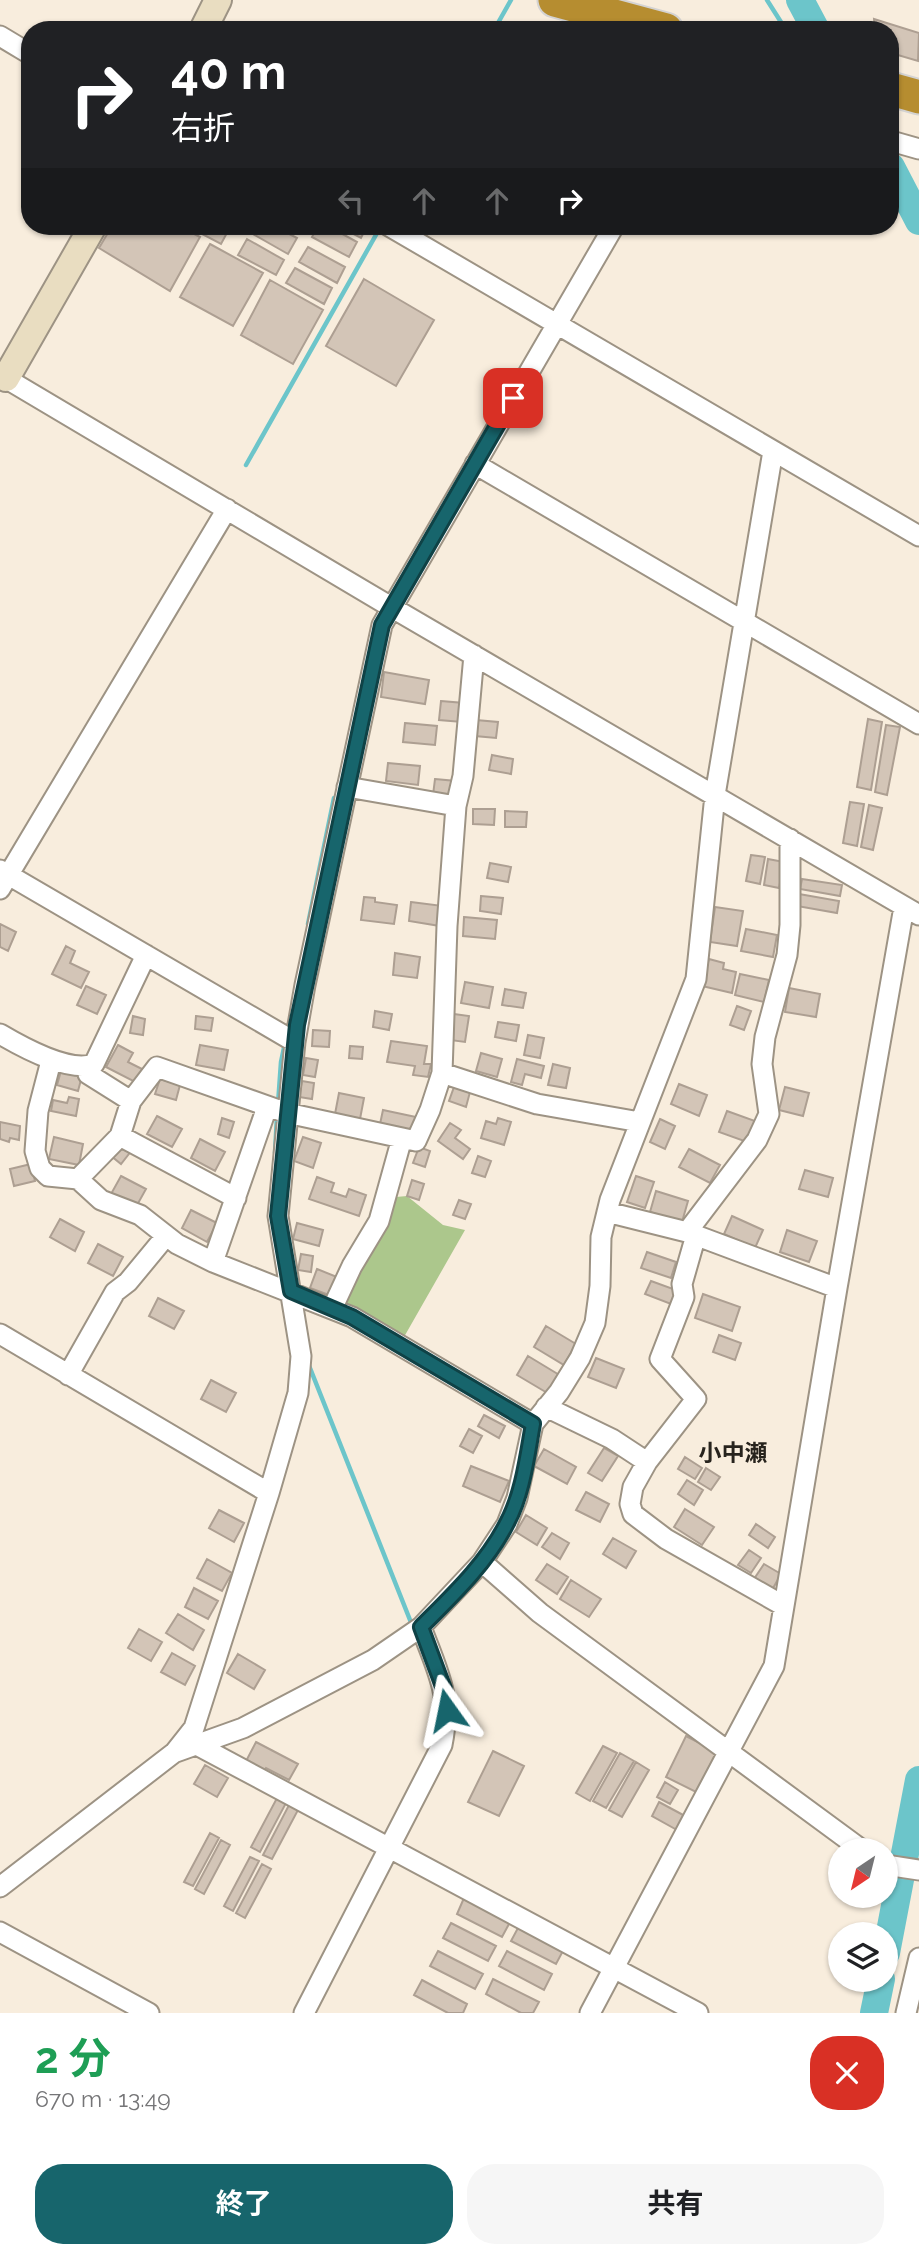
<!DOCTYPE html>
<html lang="ja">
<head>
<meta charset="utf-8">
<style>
  :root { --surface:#fff; --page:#f6f6f6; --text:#202124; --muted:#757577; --accent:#17656c }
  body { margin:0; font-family:Raleway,"Noto Sans JP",sans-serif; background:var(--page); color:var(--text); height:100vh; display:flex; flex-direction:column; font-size:26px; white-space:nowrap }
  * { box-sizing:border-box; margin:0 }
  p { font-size:23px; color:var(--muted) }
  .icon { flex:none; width:38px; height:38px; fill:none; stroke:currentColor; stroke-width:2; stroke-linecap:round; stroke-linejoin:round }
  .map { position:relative; height:2013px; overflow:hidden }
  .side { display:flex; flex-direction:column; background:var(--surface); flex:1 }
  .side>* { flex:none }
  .hud { position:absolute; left:21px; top:21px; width:878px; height:214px; border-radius:28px; box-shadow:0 2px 5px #0004; background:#202124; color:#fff; overflow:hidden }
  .needle { width:46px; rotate:215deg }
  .buttons { position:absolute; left:828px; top:1838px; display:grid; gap:14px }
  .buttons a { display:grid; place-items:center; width:70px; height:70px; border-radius:50%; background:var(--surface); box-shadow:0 2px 5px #0004; font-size:35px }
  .pin { position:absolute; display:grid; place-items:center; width:60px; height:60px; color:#fff; margin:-30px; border-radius:14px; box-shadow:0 4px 10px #0006 }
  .me { position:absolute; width:77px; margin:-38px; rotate:348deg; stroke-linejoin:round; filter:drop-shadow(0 0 5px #0008) }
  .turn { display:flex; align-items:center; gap:24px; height:147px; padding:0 35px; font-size:32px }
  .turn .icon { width:91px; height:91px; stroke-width:2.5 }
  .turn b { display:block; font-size:49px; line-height:60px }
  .lanes { display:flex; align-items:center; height:66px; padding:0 35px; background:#0003; justify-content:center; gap:35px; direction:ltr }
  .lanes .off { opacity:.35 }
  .round { display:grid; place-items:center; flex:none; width:74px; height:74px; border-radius:28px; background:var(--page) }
  .summary { display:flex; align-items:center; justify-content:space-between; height:119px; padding:0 35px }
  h1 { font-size:42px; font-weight:700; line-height:52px; color:#1e9e55 }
  .button { display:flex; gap:14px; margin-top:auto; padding:14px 35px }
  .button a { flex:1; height:80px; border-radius:28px; background:var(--accent); color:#fff; font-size:28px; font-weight:700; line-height:80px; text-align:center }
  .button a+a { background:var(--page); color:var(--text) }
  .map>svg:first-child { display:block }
</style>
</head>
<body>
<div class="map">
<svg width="919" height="2013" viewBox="0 0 919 2013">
  <rect width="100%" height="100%" fill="#f8eddd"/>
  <path fill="#acc78c" d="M407,1196L443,1225L465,1230L400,1344L335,1306L385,1198Z"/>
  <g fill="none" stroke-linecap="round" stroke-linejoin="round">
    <path stroke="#6cc5ca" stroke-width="4.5" d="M767,0L786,30
      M494,30L511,0
      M246,465L381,226
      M308,924L334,798
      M278,1104L281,1062L285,1043
      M275,1153L277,1116
      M308,1363L412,1625"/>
    <path stroke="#6cc5ca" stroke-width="28" d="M800,0L816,30
      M891,167L919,221
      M886,1953L919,1780
      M874,2013L881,1979"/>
  </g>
  <path fill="#d3c5b7" stroke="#ad9f92" stroke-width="2" d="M874,19L919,33L918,61L891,53V30H875Z
    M112,226H179L200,237L170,291L99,248Z
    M187,226H224L229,229L221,244Z
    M255,226H274L297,238L288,254L251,233Z
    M318,226H328L357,242L349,257L312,237Z
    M338,226H367L361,238Z
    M247,239L284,260L276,275L238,255Z
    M210,244L263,273L233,326L180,297Z
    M308,247L345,267L337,283L299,262Z
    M295,268L332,288L324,304L286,283Z
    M364,279L434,320L396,386L326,346Z
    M270,280L323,310L293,364L241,335Z
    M384,672L429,680L425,704L381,697Z
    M441,701L464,703L462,722L439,720Z
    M868,719L882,722L871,790L857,787Z
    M476,720L498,722L496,738L475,736Z
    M405,723L437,726L435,745L403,742Z
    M886,725L900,727L887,795L875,792Z
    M492,755L513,759L511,774L489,770Z
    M388,763L420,766L418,785L386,781Z
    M435,779L456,781L455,797L433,795Z
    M850,802L864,804L857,846L843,843Z
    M869,805L882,808L873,850L861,847Z
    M473,809H495L494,825L473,824Z
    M505,811L527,812L526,827H505Z
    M751,855L765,857L760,884L746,881Z
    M768,859L784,862L779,888L764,885Z
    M490,863L511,867L508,882L487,878Z
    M802,879L842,885L840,896L800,889Z
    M799,894L839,901L837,913L797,906Z
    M481,896L503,898L501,914L480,911Z
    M364,897L375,898V902L397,905L394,924L361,920Z
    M411,902L443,906L440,926L409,921Z
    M715,907L743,911L737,946L710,942Z
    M464,917L497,920L495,939L463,936Z
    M0,924L16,932L8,951L0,947Z
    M746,929L777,935L773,957L741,951Z
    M66,946L75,951L70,963L89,972L81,988L52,974Z
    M395,953L420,957L417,978L393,975Z
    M709,959L724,963L723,969L736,972L732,993L702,986Z
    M740,974L769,980L764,1002L735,995Z
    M465,982L493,987L489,1008L461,1003Z
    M86,986L106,995L97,1014L77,1005Z
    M789,988L820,994L816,1017L785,1012Z
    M505,989L526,993L523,1008L502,1005Z
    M737,1006L751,1011L744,1030L730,1025Z
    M375,1011L392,1014L389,1030L373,1027Z
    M454,1014L469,1016L465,1042L450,1040Z
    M133,1016L145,1019L143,1035L130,1033Z
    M196,1016L213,1018L211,1031L195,1029Z
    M498,1022L519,1025L516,1041L495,1037Z
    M313,1030L330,1031L329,1047L312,1046Z
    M528,1035L544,1038L540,1058L524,1055Z
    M391,1041L427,1046L424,1064H431L428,1077L413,1075L415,1066L387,1062Z
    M118,1045L133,1053L128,1062L144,1070L137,1083L106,1067Z
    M200,1045L228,1050L224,1070L196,1065Z
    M350,1046L363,1047L362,1059L349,1058Z
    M481,1053L502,1059L497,1077L476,1071Z
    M306,1058L318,1060L315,1077L303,1075Z
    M517,1059L544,1066L541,1078L525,1074L522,1085L511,1082Z
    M553,1064L570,1068L566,1088L548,1085Z
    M61,1071L82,1076L78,1091L57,1085Z
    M160,1079L180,1085L176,1100L155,1094Z
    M302,1081L314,1083L312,1099L299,1097Z
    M679,1084L707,1095L699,1116L671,1104Z
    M454,1087L470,1092L466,1107L449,1101Z
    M785,1087L809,1093L803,1116L779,1110Z
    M339,1093L364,1098L360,1119L335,1114Z
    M69,1097L79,1099L76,1116L51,1111L53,1100L67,1103Z
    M383,1110L416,1117L413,1132L380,1124Z
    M727,1111L755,1121L747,1142L719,1132Z
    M157,1116L182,1129L172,1147L147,1134Z
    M222,1118L234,1122L229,1138L218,1134Z
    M498,1118L511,1122L504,1145L481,1138L486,1121L496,1124Z
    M660,1119L675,1126L665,1149L650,1142Z
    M0,1122L20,1126L19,1140L10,1138L9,1142L0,1139Z
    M450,1123L461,1130L455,1138L470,1149L463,1159L438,1141Z
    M54,1137L83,1144L79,1165L49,1159Z
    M303,1137L321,1143L313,1168L294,1161Z
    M200,1139L225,1152L215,1171L191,1158Z
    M121,1141L132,1150L121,1164L110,1155Z
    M419,1147L430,1151L425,1167L413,1163Z
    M689,1149L720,1165L710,1183L679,1167Z
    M478,1156L491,1161L485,1177L472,1173Z
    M31,1164L35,1181L14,1186L10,1169Z
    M805,1170L833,1178L828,1197L799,1189Z
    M121,1176L146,1189L136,1207L111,1194Z
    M636,1176L654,1182L645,1208L627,1202Z
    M317,1177L334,1183L331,1192L346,1197L349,1189L366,1195L359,1216L309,1199Z
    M412,1180L424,1184L419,1200L407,1196Z
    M656,1191L688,1201L682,1222L650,1212Z
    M459,1200L471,1204L465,1219L453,1215Z
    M191,1210L217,1223L207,1242L182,1228Z
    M732,1216L763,1230L755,1248L724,1234Z
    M60,1219L84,1232L75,1251L50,1237Z
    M297,1223L323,1230L319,1246L293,1239Z
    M787,1230L817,1241L809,1262L780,1252Z
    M98,1244L123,1257L113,1276L88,1263Z
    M647,1252L676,1262L671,1278L641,1268Z
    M301,1254L313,1256L311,1272L298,1270Z
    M317,1269L337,1277L329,1295L310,1288Z
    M651,1281L676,1290L671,1304L645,1294Z
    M703,1294L740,1307L732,1331L695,1318Z
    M158,1298L184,1311L174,1329L149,1316Z
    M546,1326L576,1344L564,1365L534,1347Z
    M719,1335L741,1343L735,1360L713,1352Z
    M528,1356L561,1376L549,1394L517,1375Z
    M596,1358L624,1369L616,1388L588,1377Z
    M211,1380L236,1393L226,1412L201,1399Z
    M484,1415L505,1426L499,1438L478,1426Z
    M469,1429L482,1436L473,1453L460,1446Z
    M604,1448L618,1456L602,1481L588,1473Z
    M544,1449L576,1467L567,1484L534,1466Z
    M685,1457L702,1468L695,1479L678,1469Z
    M471,1466L509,1481L500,1502L463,1486Z
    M706,1468L720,1477L711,1490L698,1482Z
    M687,1480L703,1490L694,1505L678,1494Z
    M586,1492L609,1504L600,1522L576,1510Z
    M685,1509L714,1527L702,1545L674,1527Z
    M219,1510L244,1523L234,1542L209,1528Z
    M526,1515L547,1528L537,1545L516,1532Z
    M756,1524L775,1537L768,1548L749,1535Z
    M552,1533L569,1543L560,1559L542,1547Z
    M613,1538L636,1551L626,1568L603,1554Z
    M749,1550L761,1558L751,1573L738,1565Z
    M207,1559L232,1573L222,1591L197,1578Z
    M547,1564L568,1577L557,1594L536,1580Z
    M764,1564L781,1574L772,1590L754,1579Z
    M571,1580L601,1599L589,1617L560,1599Z
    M194,1588L218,1601L208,1619L185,1607Z
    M178,1614L204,1630L193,1650L166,1633Z
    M139,1629L162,1642L151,1661L128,1648Z
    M172,1653L195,1666L185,1685L161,1672Z
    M238,1654L265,1670L254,1689L227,1673Z
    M686,1736L717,1752L696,1792L666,1777Z
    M256,1742L298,1764L289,1780L266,1768L263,1773L245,1763Z
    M603,1746L617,1753L590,1801L576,1793Z
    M493,1751L524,1766L499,1816L468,1802Z
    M620,1753L634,1761L606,1808L593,1801Z
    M636,1762L649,1770L622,1817L609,1810Z
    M205,1765L228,1778L217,1797L194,1784Z
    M665,1782L678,1790L670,1804L657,1797Z
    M277,1798L286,1803L260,1852L251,1847Z
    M659,1802L685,1816L677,1830L652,1816Z
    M289,1805L298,1810L272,1859L263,1855Z
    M210,1833L219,1838L193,1886L184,1882Z
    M221,1840L230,1845L204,1894L195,1889Z
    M250,1857L259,1861L233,1911L224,1906Z
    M262,1864L271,1869L245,1918L236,1913Z
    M464,1898L510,1922L502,1937L457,1914Z
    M451,1923L496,1946L488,1961L443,1938Z
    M519,1926L564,1949L556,1964L511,1941Z
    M438,1951L483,1974L475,1989L430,1966Z
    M507,1951L552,1974L544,1990L499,1966Z
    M493,1979L539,2002L533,2013H521L486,1994Z
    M422,1980L467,2004L463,2013H448L414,1995Z"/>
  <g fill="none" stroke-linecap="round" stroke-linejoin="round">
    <defs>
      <path id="street" d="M0,36L30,54
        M891,141L919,149
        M389,226L919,536
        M0,375L391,607L919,915
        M475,464L919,724
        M347,787L456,806
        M0,870L295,1042
        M0,889L227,509
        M0,1034C22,1047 69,1073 94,1064L146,955
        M51,1061L38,1111L35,1151L40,1168L48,1176L78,1179L101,1200L140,1215L177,1244L213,1262L352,1317L533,1424
        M87,1067L88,1074L131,1101
        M442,1073L537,1104L640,1122
        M78,1179L120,1136
        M236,1198L120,1136L131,1101L157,1067L287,1113L416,1141L430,1110L442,1073L447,926L456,806L463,776L474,655
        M607,1212L687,1232L837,1288
        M687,1232L757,1140L769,1114L762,1064L765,1037L787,955L790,925V839
        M213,1262L267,1107
        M332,1309L352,1266L379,1221L402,1138
        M0,1334L269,1493
        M68,1375L115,1292L128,1282L166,1236
        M546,1407L612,1439L647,1462L633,1487L630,1504L633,1514L666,1539L784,1606
        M647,1462L696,1399L660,1359L684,1297L682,1284L696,1235
        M482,1562L540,1613L862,1850
        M197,1745L698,2013
        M176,1752L243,1728L373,1660L421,1627L482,1562L507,1524L517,1498L533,1424L559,1392L580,1358L595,1323L600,1286L601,1237L610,1200L696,979L715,795L773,451
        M886,1865L919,1870
        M0,1887L175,1752L194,1728L269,1493L298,1393L301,1356L278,1216L295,1042L305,985L382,625L614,226
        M0,1932L149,2013
        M304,2013L442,1745C452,1695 438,1673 421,1627
        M590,2013L774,1666L837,1288L904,907
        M906,2013L919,1958"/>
      <path id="secondary" d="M203,30L218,0
        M6,378L93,226"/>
      <path id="highway" d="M555,0L666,30
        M891,89L919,97"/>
    </defs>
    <use href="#street" stroke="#9d9384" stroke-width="23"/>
    <use href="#secondary" stroke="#9d9384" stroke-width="30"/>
    <use href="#highway" stroke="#d4d3d2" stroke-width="37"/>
    <use href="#street" stroke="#fff" stroke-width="19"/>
    <use href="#secondary" stroke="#e9ddc1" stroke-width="26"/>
    <use href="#highway" stroke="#b68d30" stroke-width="33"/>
  </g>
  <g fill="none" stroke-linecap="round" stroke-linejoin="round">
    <defs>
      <path id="route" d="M447,1710L444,1689L421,1627C452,1596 487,1563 507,1523C523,1493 527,1457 533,1424L352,1317L291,1291L278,1216L297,1025L382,625L513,398"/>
    </defs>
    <use href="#route" stroke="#0f4246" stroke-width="18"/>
    <use href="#route" stroke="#17656c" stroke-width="12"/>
  </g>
  <g text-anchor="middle" stroke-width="6" stroke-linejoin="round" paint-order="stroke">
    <g font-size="23" font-weight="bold" fill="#27231d" stroke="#f8eddd">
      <text x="733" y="1461">小中瀬</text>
    </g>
  </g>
</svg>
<div class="buttons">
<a><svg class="needle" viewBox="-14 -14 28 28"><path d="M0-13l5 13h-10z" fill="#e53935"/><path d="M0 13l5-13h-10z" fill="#757577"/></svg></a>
<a><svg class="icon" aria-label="layers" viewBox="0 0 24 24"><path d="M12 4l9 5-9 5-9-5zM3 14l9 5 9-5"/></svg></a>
</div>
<div class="pin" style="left:513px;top:398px;background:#d93025"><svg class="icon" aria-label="arrive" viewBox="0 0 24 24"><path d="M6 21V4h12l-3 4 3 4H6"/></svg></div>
<svg class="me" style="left:447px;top:1710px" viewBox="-20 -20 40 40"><path d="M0-17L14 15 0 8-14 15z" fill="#17656c" stroke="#fff" stroke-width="4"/></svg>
<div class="hud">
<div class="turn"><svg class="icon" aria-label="right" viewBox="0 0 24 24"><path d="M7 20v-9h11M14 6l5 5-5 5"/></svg><div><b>40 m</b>右折</div></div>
<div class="lanes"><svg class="icon off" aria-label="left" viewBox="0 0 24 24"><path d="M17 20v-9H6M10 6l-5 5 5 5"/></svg><svg class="icon off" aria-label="ahead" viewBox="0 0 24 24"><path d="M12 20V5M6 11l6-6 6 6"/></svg><svg class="icon off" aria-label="ahead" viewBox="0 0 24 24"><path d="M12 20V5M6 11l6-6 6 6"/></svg><svg class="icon" aria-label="right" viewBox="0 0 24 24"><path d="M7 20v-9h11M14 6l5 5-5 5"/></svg></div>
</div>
</div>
<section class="side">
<div class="summary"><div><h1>2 分</h1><p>670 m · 13:49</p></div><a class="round" style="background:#d93025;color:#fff"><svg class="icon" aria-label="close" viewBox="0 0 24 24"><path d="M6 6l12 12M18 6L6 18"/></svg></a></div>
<div class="button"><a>終了</a><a>共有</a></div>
</section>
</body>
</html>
